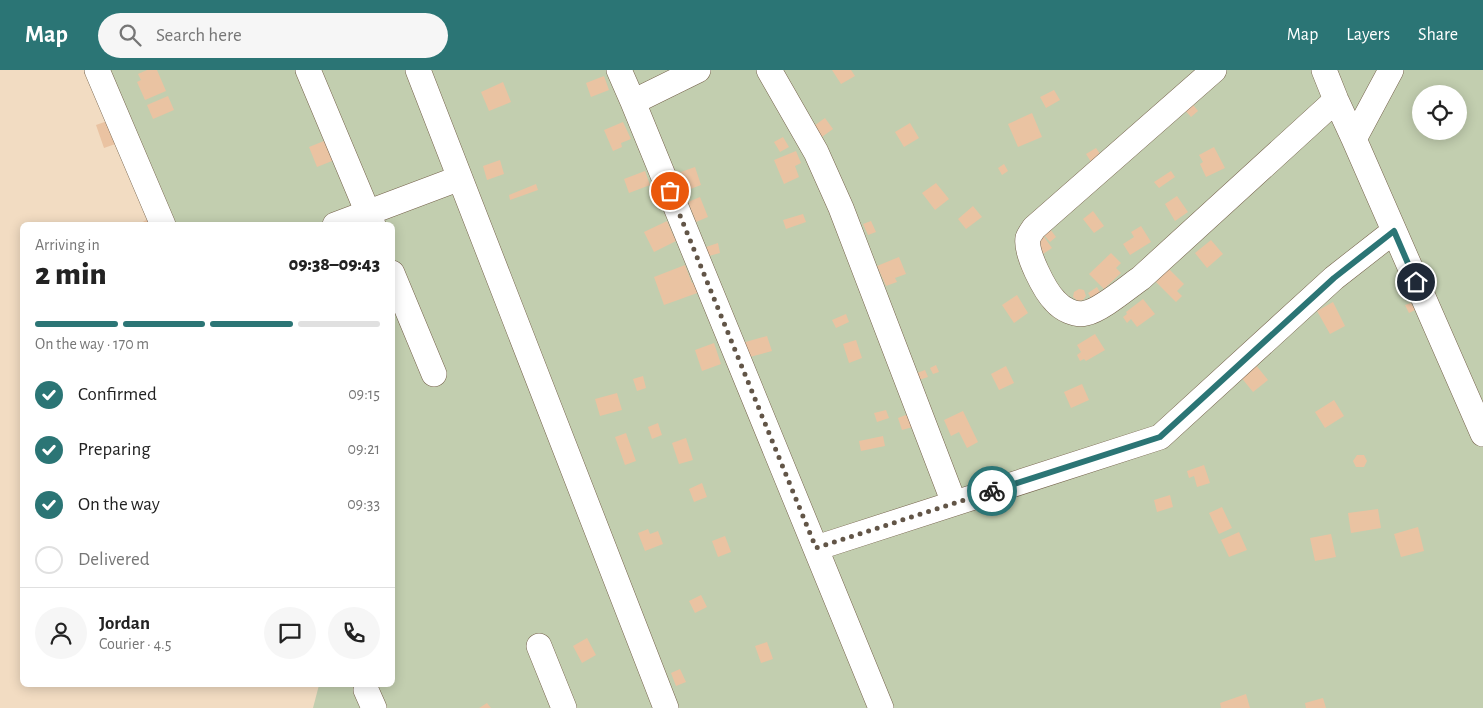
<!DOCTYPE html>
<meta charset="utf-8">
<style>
:root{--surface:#fff;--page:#f6f6f6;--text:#222;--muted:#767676;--line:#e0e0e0;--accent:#2b7575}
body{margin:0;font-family:"Alegreya Sans",sans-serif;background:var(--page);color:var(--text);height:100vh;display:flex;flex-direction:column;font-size:19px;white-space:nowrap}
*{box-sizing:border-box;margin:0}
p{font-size:16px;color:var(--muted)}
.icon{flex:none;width:28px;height:28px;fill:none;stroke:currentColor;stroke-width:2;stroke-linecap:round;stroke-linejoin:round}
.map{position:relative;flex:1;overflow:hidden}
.details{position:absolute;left:20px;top:152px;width:375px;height:465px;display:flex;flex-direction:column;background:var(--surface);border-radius:8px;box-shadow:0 2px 12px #0003}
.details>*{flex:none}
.fabs{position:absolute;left:1412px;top:15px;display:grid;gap:10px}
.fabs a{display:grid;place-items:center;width:55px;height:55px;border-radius:50%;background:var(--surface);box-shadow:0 2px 12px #0003;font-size:25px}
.pin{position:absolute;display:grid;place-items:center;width:42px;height:42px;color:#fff;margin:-21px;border:2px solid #fff;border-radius:50%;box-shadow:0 1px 5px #0007}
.courier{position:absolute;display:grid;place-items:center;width:50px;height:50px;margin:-25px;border:4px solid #2b7575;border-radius:50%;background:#fff;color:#222;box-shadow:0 1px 6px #0007}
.summary em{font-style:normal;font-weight:800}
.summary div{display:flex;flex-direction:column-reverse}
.summary{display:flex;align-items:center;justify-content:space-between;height:85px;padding:0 15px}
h1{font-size:32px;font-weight:800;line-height:38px}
.bar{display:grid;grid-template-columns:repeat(4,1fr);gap:8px 5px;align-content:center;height:60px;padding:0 15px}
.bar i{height:6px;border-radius:4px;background:var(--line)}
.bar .current{background:var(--accent)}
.bar p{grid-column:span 4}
.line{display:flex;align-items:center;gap:12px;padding:0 15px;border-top:1px solid var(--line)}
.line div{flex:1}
.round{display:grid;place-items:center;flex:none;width:52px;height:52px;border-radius:26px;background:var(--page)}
ol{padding:0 15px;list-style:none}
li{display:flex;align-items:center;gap:15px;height:55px}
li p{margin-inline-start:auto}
li .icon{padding:5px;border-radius:50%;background:var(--accent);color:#fff;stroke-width:4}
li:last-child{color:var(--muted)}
li i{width:28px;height:28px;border:2px solid var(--line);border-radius:50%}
header{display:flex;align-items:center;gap:30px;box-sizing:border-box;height:70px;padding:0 25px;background:var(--accent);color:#fff}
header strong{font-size:24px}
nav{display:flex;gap:28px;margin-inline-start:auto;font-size:18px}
.search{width:350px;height:45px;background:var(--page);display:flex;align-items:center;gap:12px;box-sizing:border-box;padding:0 18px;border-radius:28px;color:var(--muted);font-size:19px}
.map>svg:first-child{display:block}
.green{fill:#c2ceaf;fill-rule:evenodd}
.building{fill:#eac3a2}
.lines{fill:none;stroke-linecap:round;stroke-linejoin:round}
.minor-casing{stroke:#74614a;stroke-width:26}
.minor{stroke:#fff;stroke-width:25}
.done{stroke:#625547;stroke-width:5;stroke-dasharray:0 9}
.route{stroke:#2b7575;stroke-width:6}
</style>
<header>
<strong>Map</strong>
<div class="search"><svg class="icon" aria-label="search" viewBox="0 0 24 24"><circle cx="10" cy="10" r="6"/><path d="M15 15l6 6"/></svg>Search here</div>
<nav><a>Map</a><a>Layers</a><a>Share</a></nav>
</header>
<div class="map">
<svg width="1483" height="638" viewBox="0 0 1483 638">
<rect width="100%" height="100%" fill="#f2dcc2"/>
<path class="green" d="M96,0H1483V638H313L319,615H392V155H162ZM1421,24H1459V61H1421Z"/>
<path class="building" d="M147,0H157L166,21L145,30L137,12L141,10L138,4Z
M832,0H851L855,6L841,14Z
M604,6L609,20L591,27L586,13Z
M503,12L511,32L489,41L481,22Z
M1054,20L1060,30L1046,38L1040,27Z
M168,26L174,40L153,49L147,35Z
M1191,32L1198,41L1191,47L1183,38Z
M1032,43L1042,67L1018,77L1008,54Z
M825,48L833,59L819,69L811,58Z
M113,49L121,72L104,78L96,55Z
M623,52L631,69L621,73L622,77L613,81L604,60Z
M910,53L919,68L904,77L895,62Z
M783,67L789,77L780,82L774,72Z
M324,71L337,89L317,97L309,77Z
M1214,77L1225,98L1206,107L1200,94L1203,92L1199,85Z
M1096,78L1103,88L1093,95L1086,84Z
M796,81L801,93L795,96L799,107L784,114L774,90Z
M500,90L504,104L487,110L483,96Z
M1004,94L1008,101L1002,105L998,98Z
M695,97L701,115L685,121L678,103Z
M645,101L650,115L629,123L624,109Z
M1171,101L1175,107L1159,118L1154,112Z
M936,113L949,129L935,140L922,123Z
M536,114L538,120L510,130L509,125Z
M1177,126L1188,142L1175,151L1165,134Z
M700,127L708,147L696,152L688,132Z
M973,136L982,147L966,159L958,149Z
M1093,141L1104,156L1094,163L1083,149Z
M803,144L806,152L786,159L783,150Z
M156,145L161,155H137Z
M667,151L676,171L654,182L644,162Z
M871,151L876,162L868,165L863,154Z
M1141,156L1151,172L1130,185L1123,174L1134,167L1131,162Z
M1050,159L1056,167L1050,172L1043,164Z
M1042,164L1052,178L1040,186L1031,172Z
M1211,170L1223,184L1207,198L1195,183Z
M718,173L720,183L709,186L706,177Z
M1111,183L1121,193L1116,198L1121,203L1104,219L1089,204Z
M899,187L906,204L895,208L897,212L886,216L877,196Z
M685,195L692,213L696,212L700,222L664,235L654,207Z
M1169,199L1184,214L1177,221L1182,226L1176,232L1156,212Z
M1097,217L1103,228L1095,234L1088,223Z
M1079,219L1084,220L1086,226L1083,230L1078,231L1073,227L1074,222Z
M1017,225L1028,243L1014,253L1002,235Z
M1143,229L1155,244L1137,257L1131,249L1127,253L1123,247L1127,244L1126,242Z
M1333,232L1345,256L1330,264L1317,241Z
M1411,233L1415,240L1409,243L1405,235Z
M846,244L849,252L836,258L832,250Z
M1095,264L1105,280L1086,291L1084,289L1080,291L1077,285L1081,282L1077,275Z
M767,266L772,281L746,288L742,273Z
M856,270L862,288L849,293L843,274Z
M714,273L721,294L702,301L695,280Z
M1255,294L1268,310L1253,322L1240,306Z
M936,295L939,302L933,304L930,298Z
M1006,296L1014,313L999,320L991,304Z
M925,300L928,307L919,310L917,303Z
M643,306L646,318L637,321L633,309Z
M1082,314L1089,330L1071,338L1064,322Z
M617,323L622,340L600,346L595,329Z
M1334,330L1344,346L1325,358L1315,342Z
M886,340L889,348L877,352L874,343Z
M963,341L978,372L967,378L959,362L951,366L944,350Z
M911,343L916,356L902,360L898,348Z
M658,353L662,365L652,369L648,357Z
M626,363L636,391L625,395L615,367Z
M883,366L885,376L861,381L859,371Z
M686,368L693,390L679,394L672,373Z
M1357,385H1364L1367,391L1364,397H1356L1353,391Z
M1204,395L1210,413L1197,417L1194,406L1189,408L1187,401Z
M702,413L707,427L694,432L689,419Z
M1170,425L1173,437L1157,442L1154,430Z
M1222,437L1232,458L1219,464L1209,443Z
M1378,439L1381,458L1351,463L1348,443Z
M1418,457L1424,481L1401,487L1394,464Z
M648,459L650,464L658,461L663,474L645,481L638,463Z
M1239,462L1247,480L1229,487L1221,470Z
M1331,464L1336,487L1315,491L1310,468Z
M725,466L731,482L718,487L712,471Z
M701,525L707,537L695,543L689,531Z
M587,568L596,585L582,593L573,576Z
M767,572L773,589L761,593L755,576Z
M680,599L686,612L676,616L671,603Z
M1246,624L1250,638H1221L1220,633Z
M1323,628L1326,638H1306L1305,633Z
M487,633L491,638H479Z"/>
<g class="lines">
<defs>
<path id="minor" d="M97,0L163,155
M308,0L373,155
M418,0L666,638
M619,0L633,32L881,638
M769,0L816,82L841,138L954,433
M1214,0L1034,158C1032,161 1029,165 1028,168C1025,183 1045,221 1055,231C1062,239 1075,246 1086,243C1101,240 1128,217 1141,208L1336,30
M1324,0L1336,30L1354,69L1483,364
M633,32L698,0
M1354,69L1391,0
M335,155L460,108
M392,203L434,304
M816,478L1160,367L1334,208L1394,161
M539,576L564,638
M366,620L374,638"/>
</defs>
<use href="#minor" class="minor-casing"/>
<use href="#minor" class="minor"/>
</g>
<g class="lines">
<path class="done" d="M670,121L816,478L992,421"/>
<path class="route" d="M992,421L1160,367L1334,208L1394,161L1416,212"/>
</g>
</svg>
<div class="fabs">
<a><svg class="icon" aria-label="locate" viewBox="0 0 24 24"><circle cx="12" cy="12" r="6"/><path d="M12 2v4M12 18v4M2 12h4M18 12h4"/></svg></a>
</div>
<div class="pin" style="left:670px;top:121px;background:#ea580c"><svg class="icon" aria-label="bag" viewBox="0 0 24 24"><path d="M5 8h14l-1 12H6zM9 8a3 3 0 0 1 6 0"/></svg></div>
<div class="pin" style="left:1416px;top:212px;background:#1f2937"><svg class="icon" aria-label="home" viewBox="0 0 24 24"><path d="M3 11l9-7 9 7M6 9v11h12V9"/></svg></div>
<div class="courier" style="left:992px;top:421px"><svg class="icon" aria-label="bike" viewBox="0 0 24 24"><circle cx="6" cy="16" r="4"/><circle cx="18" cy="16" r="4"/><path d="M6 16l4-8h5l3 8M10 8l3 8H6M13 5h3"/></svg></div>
<section class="details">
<div class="summary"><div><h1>2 min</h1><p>Arriving in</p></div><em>09:38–09:43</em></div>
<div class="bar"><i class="current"></i><i class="current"></i><i class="current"></i><i></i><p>On the way · 170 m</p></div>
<ol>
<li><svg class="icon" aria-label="check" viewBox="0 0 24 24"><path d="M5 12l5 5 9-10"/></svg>Confirmed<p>09:15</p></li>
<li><svg class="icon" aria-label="check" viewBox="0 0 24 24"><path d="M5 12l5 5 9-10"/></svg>Preparing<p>09:21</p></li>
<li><svg class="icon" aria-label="check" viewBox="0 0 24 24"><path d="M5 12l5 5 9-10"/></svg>On the way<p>09:33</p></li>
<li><i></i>Delivered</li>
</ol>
<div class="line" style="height:90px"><a class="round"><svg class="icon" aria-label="person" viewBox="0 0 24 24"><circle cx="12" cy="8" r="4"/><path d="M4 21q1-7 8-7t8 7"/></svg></a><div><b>Jordan</b><p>Courier · 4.5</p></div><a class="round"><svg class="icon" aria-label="chat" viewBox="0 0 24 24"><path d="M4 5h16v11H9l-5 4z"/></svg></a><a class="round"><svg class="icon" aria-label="phone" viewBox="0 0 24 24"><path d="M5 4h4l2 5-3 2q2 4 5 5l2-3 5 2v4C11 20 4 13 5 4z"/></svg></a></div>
</section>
</div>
